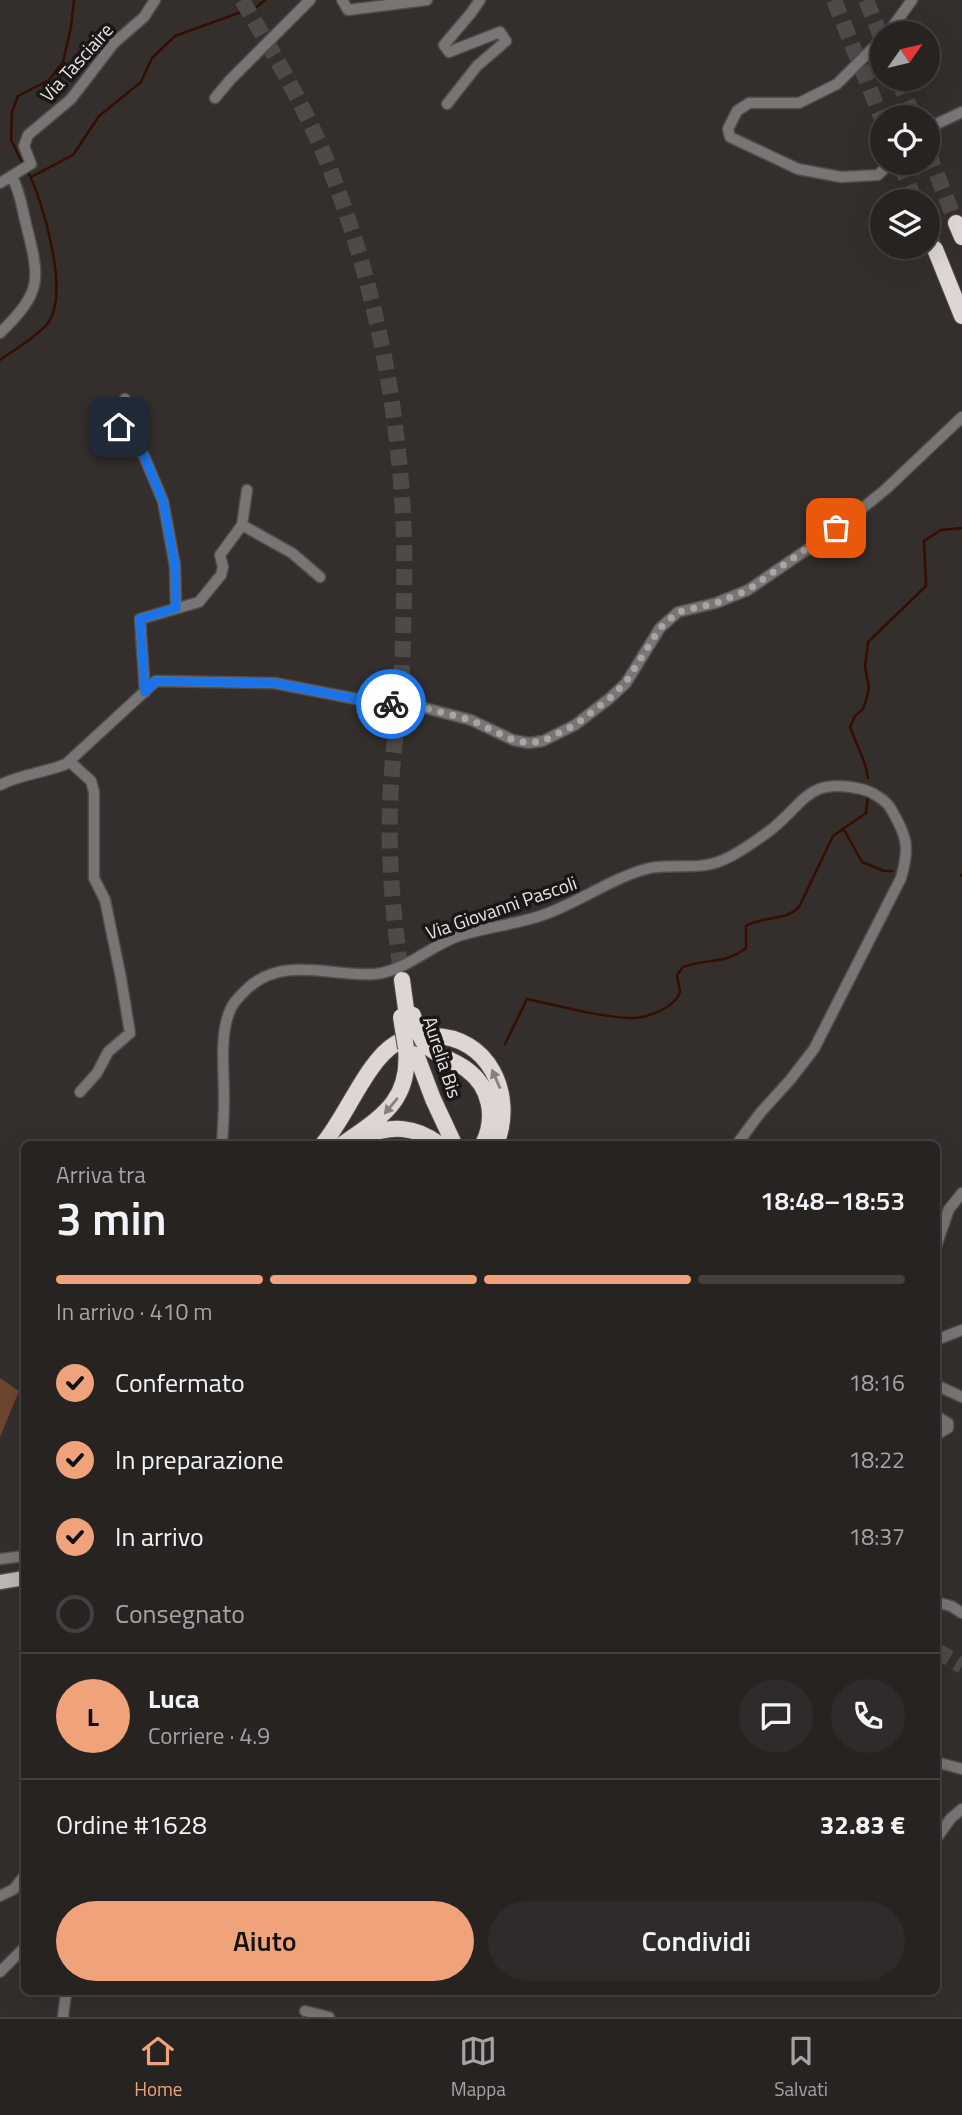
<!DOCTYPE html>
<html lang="it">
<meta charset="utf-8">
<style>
:root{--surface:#272321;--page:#2f2b2a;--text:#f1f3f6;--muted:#a4a4a5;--line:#43403f;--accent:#f0a27a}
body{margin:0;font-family:"Titillium Web",sans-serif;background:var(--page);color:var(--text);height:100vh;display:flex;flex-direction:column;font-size:26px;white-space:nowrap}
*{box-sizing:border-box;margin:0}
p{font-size:23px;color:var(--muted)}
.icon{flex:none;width:38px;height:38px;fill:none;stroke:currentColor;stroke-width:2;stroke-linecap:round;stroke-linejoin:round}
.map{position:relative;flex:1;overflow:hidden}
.drawer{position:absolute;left:21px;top:1141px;width:919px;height:854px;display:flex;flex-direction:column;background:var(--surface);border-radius:10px;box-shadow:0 7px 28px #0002,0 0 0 2px var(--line)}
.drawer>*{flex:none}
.needle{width:46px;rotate:56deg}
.tools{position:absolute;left:870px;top:21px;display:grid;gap:14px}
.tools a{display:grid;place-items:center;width:70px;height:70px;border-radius:50%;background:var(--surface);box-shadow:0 7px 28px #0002,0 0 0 2px var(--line);font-size:35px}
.pin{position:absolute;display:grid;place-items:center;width:60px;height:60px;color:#fff;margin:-30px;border-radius:14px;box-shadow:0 4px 10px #0006}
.courier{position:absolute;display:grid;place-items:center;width:70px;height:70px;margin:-35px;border:5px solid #1a73e8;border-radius:50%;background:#fff;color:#222;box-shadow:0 2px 9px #0007}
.summary em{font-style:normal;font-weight:600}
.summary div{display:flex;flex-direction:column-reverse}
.summary{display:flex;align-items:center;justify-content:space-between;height:119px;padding:0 35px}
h1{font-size:46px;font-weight:600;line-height:52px}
.bar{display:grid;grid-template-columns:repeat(4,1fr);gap:10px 7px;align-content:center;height:84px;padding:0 35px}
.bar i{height:9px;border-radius:5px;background:var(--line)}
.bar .on{background:var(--accent)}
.bar p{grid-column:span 4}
.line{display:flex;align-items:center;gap:18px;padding:0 35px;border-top:2px solid var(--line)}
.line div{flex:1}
.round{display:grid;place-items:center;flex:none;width:74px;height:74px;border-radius:37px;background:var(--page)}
ol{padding:0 35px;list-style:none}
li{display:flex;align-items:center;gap:21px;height:77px}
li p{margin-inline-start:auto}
li .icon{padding:7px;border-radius:50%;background:var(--accent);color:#111;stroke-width:4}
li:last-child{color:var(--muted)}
li i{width:38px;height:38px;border:4px solid var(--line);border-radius:50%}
.action{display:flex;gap:14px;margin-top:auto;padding:14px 35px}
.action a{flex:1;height:80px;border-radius:42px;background:var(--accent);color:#111;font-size:28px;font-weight:600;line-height:80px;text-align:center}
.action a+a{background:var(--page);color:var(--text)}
.tab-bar{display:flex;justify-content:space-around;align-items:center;height:98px;border-top:2px solid var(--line);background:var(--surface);font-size:19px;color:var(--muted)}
.tab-bar a{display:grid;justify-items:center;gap:4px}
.tab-bar .on{color:var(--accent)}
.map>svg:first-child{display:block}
.green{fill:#6e4530}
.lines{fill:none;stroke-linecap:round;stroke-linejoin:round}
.stream{stroke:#340e00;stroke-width:2.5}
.highway-tunnel{stroke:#4f4a47;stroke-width:16;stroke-dasharray:16 8;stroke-linecap:butt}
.minor-casing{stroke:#514c49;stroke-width:13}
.major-casing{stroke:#514c49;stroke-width:17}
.highway-casing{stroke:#514c49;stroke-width:18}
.minor{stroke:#787574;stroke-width:10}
.major{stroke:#c0bab7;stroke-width:14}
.highway{stroke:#ddd6d2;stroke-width:16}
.highway-bridge-casing{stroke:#514c49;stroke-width:18;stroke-linecap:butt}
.highway-bridge{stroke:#ddd6d2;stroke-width:16}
.oneway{fill:#85807d}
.done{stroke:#a9a5a3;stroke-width:7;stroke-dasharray:0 12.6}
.route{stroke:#1a73e8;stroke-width:9}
.labels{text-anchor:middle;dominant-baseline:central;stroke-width:7;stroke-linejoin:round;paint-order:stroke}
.street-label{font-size:19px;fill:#e8e4e3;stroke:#1a1716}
</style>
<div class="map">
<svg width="962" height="2017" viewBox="0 0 962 2017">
<rect width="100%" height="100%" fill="#342f2c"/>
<path class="green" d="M0,1378L19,1391L0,1437Z"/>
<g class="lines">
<path class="stream" d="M23,164L11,140L12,112L18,96L49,80L63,62L71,27L74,0
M31,177L73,155L99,116L141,82L152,58L175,36L258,6L265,0
M0,360C14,350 38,336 48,323C70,293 43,200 27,170
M868,778L865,764L850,727L855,716L863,709L867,697L869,688L865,667L868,642L926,586L924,541L941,530L962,528
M843,828L862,862L884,871H892
M961,875L962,876
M505,1044L527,999C559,1006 595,1016 629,1018C645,1019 675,1008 680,992L677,975L683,967C707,958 724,965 746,948V926C764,915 784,922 799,907L833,836L866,813L868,795"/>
<path class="highway-tunnel" d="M242,0C274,54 307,110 330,169C383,304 408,455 404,600C403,632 403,664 400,695C396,732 391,769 390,806C388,864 394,923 402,980
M834,0L882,119
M866,0L882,39
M898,79L914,117
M928,152L956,223
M900,163L915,201
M928,231L935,249
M936,1650L962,1666"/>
<defs>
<path id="minor" d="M342,0L348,10L427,0
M888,33L912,0
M882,39L837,84L799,103H749L737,111L728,129L730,137L798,169L841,177L878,175L890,163
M215,98L230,80L310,0
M447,104L477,66L506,41L500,32L449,52L444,45L471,13L480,0
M928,128L962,112
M0,183L31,164L24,146L28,135L71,99L114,43L144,17L155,0
M0,333C43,291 40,280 26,224C22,208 20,191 12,177
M125,399L119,427L144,456L163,501L175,566L176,608
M242,525L292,553L320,577
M145,692L140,619L199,602L221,575L223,567L220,555L242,525L247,490
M69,761L91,781L94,792V878L105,900L121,978L130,1033L108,1052L97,1073L80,1092
M0,785C21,774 44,773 66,764L156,681L274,683L362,700L421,707L471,720L513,740L529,743L543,741L575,725L610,698L626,683L660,628L678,612L716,603L748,590L837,529L886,489L962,417
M222,1144C223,1129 224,1113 224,1097C224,1069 219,1034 231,1008C234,1001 242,994 248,988C284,955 332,977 375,974C405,971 429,947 456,937C484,927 515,925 543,915C578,903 615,876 650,868C673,863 699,871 723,860C740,853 757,840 772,829C806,801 809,777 861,789C871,791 886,800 891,809C907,836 910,847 901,878L814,1049L790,1080L761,1112L737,1144
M936,1246L949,1209L962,1193
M936,1340L962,1330
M936,1385L962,1397
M936,1416L948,1423V1428L936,1435
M0,1559L24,1556
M936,1602L951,1606L962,1613
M936,1762L962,1769
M936,1839L951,1818L962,1809
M0,1896L14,1889L24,1876
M0,1972L24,1948
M305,2011L329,2017
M63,2017L66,1992"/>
<path id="major" d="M0,1582L24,1578"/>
<path id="highway" d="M956,223L962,237
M935,249L962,316
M402,980L407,1016
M424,1043C436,1056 452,1059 466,1069C491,1087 496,1118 483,1144
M413,1046L433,1099L454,1144
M364,1136C392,1125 415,1126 439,1144
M323,1144C346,1117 367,1061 395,1044C406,1037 419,1036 431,1036C489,1035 516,1095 496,1144
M343,1144C381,1117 411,1101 406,1048"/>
</defs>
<use href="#minor" class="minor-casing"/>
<use href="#major" class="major-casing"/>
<use href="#highway" class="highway-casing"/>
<use href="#minor" class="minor"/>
<use href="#major" class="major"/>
<use href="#highway" class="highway"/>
<defs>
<path id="highway-bridge" d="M413,1015L417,1030L424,1043
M401,1017L406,1048"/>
</defs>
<use href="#highway-bridge" class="highway-bridge-casing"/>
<use href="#highway-bridge" class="highway-bridge"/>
</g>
<defs><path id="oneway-solid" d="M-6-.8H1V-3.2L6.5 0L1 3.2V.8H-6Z" transform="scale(1.75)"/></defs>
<g class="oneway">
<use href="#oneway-solid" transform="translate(496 1079) rotate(-114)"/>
<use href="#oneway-solid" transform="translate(391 1106) rotate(130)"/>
</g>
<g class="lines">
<path class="done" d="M391,704L421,707L471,720L513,740L529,743L543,741L575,725L610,698L626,682L660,628L678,612L716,603L748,590L836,528"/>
<path class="route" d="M119,427L144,456L163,501L175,566L176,608L140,619L145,692L156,681L274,683L362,700L391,704"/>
</g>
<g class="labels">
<g class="street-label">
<text transform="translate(76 62) rotate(-48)">Via Tasciaire</text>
<text transform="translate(501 907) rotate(-19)">Via Giovanni Pascoli</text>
<text transform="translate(443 1057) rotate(72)">Aurelia Bis</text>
</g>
</g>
</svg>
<div class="tools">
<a><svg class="needle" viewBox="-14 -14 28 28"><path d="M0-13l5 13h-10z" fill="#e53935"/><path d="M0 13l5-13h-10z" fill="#a4a4a5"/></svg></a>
<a><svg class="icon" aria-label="locate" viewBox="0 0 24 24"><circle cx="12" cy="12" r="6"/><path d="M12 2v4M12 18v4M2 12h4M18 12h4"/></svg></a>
<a><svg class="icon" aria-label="layers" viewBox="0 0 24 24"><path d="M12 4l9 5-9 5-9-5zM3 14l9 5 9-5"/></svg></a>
</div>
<div class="pin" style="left:836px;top:528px;background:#ea580c"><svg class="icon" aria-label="bag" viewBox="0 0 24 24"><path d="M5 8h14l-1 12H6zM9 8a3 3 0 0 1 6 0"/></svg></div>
<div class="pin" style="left:119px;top:427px;background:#1f2937"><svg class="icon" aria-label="home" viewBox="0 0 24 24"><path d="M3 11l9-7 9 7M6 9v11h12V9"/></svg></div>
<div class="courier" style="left:391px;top:704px"><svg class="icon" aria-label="bike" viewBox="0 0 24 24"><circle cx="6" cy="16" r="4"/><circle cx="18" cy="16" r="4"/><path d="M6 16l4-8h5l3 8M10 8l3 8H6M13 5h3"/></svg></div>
<section class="drawer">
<div class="summary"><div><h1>3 min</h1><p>Arriva tra</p></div><em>18:48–18:53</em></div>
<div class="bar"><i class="on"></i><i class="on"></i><i class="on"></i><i></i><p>In arrivo · 410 m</p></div>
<ol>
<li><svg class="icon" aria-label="check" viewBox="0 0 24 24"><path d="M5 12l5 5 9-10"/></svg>Confermato<p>18:16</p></li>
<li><svg class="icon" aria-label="check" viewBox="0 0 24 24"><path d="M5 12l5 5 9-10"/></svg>In preparazione<p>18:22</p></li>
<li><svg class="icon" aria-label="check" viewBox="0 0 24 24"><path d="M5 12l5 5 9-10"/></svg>In arrivo<p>18:37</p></li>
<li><i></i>Consegnato</li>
</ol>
<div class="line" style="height:126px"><b class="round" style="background:var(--accent);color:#111">L</b><div><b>Luca</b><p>Corriere · 4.9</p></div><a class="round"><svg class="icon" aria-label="chat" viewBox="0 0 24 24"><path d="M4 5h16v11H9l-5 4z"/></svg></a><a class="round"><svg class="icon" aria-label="phone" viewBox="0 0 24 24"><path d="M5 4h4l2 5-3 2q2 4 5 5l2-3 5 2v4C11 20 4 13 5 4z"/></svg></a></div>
<div class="line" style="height:91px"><div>Ordine #1628</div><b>32.83 €</b></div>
<div class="action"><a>Aiuto</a><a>Condividi</a></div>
</section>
</div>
<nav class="tab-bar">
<a class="on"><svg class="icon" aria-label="home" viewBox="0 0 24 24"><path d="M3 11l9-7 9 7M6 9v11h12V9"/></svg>Home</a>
<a><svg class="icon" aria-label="map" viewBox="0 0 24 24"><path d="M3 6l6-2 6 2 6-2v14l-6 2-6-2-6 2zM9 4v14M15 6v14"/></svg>Mappa</a>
<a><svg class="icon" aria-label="saved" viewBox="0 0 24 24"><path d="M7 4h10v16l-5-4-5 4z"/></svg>Salvati</a>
</nav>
